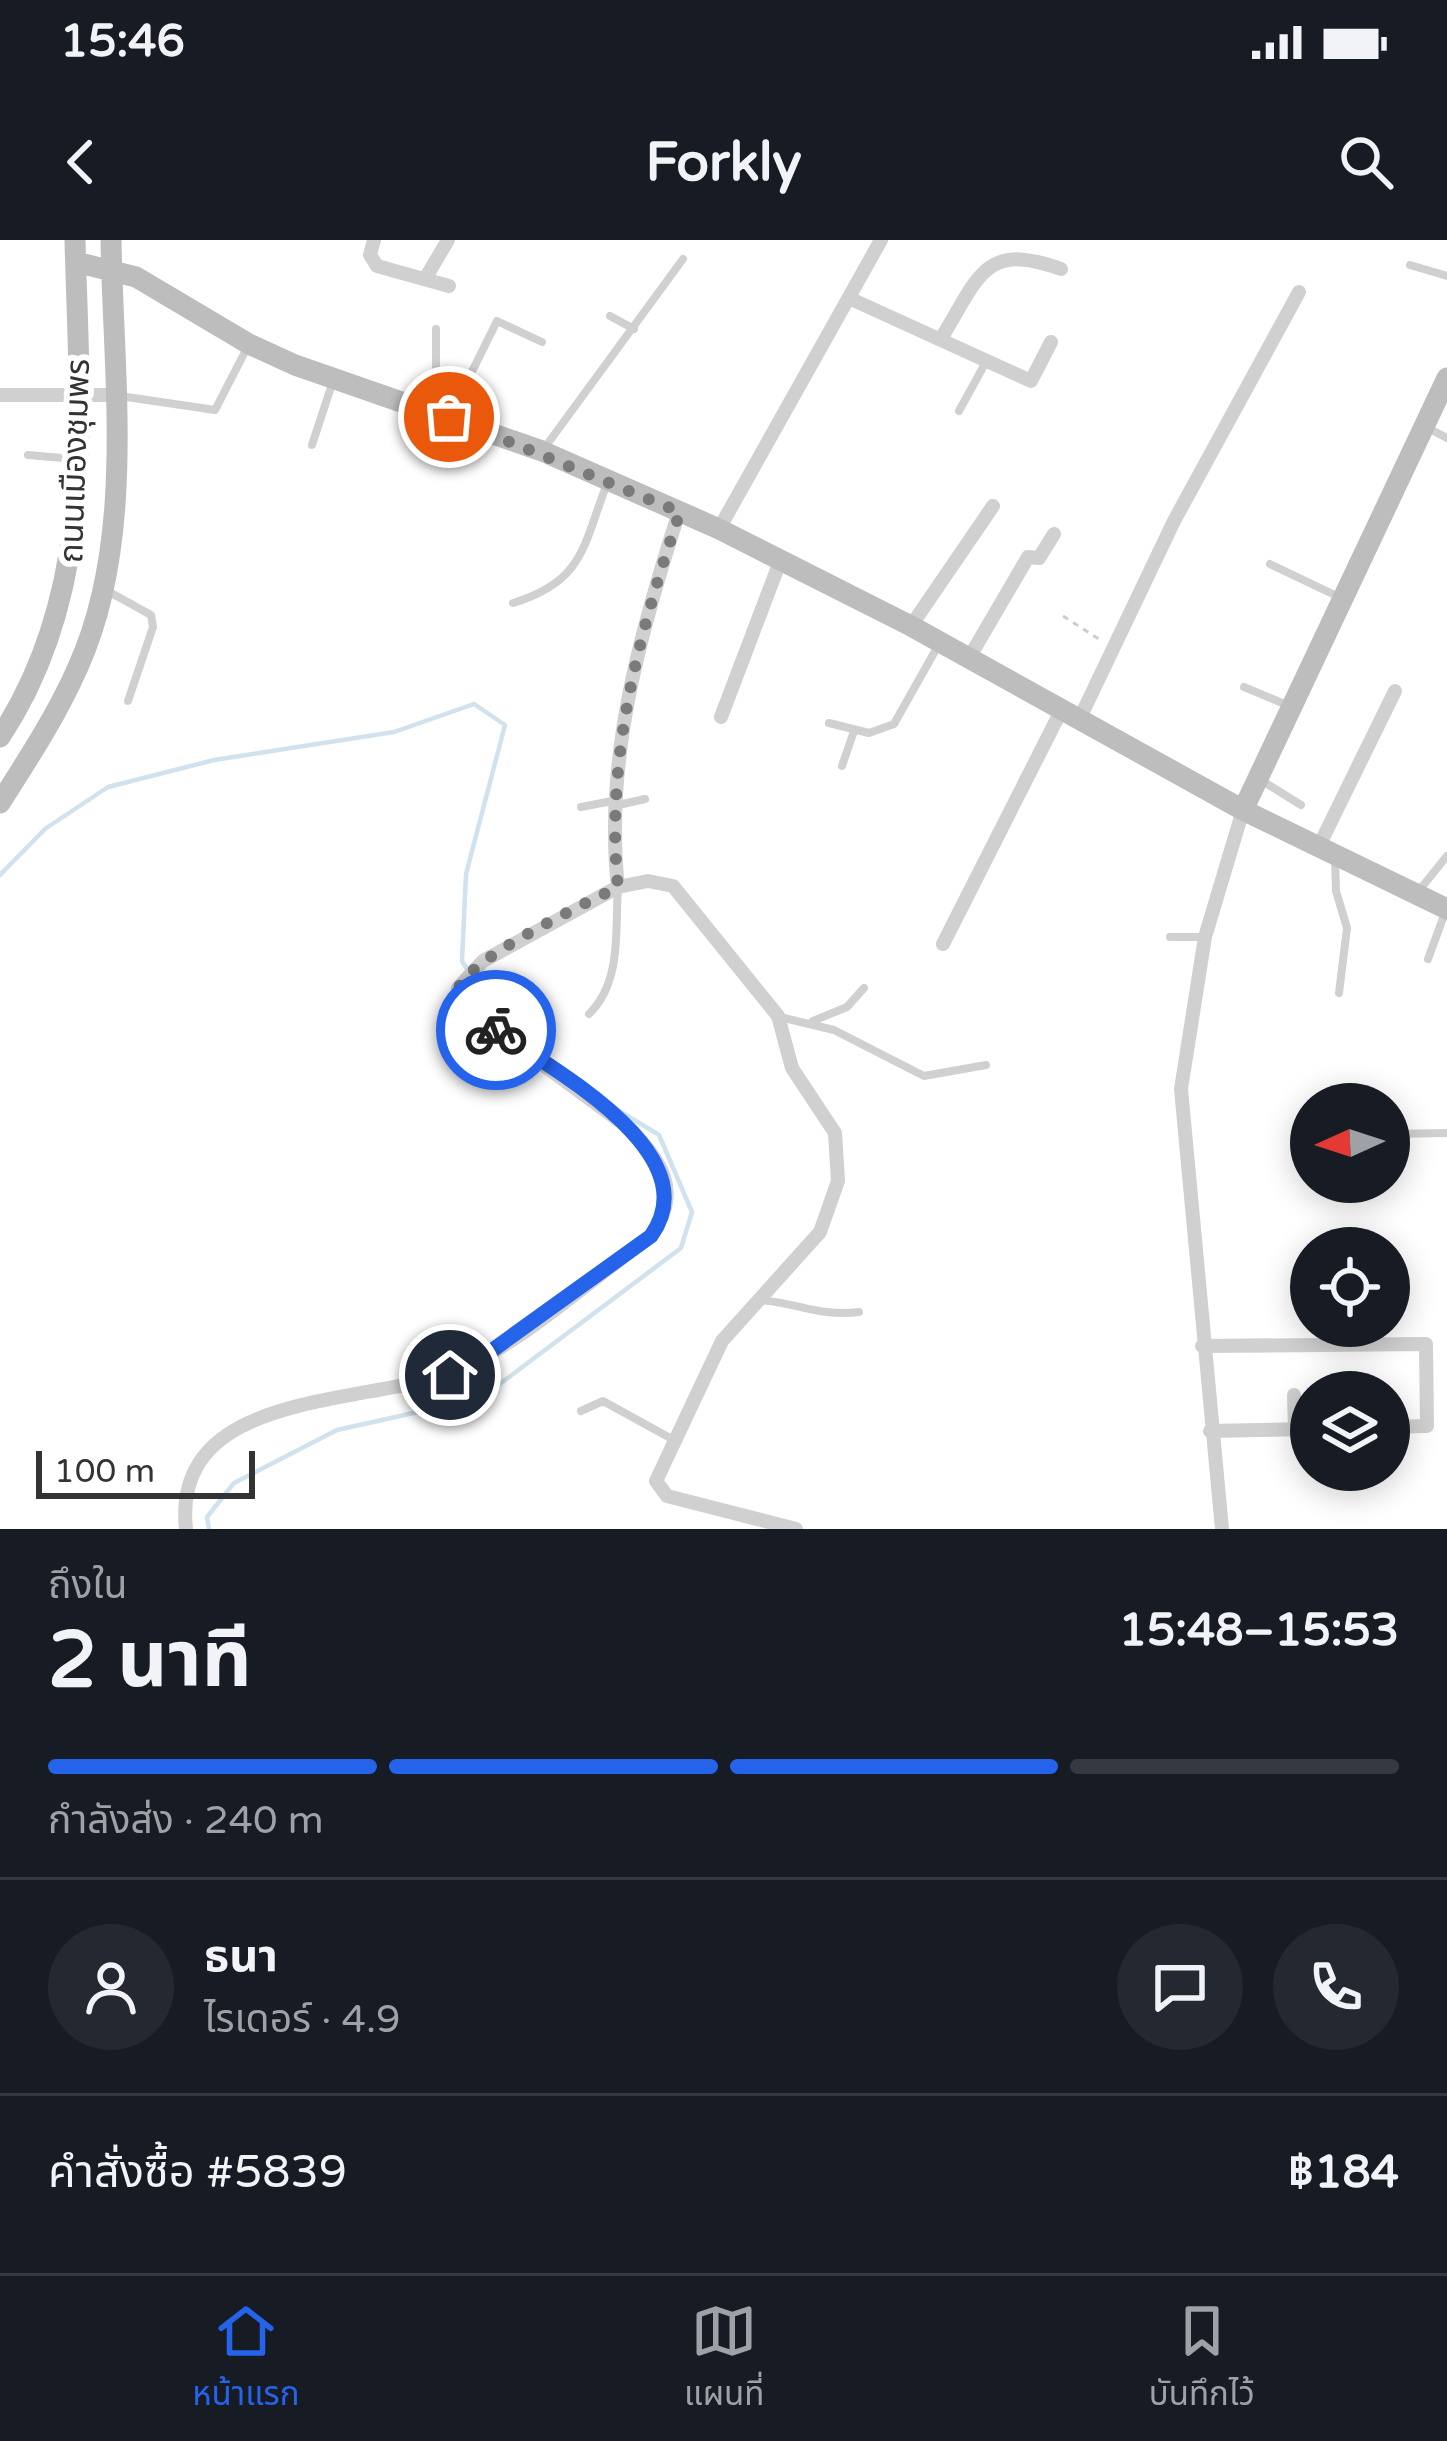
<!DOCTYPE html>
<html lang="th">
<meta charset="utf-8">
<style>
:root{--surface:#171b24;--page:#242831;--text:#f1f3f6;--muted:#9ea1a6;--line:#363941;--accent:#2563eb}
body{margin:0;font-family:"Varela Round","Noto Sans Thai",sans-serif;background:var(--page);color:var(--text);height:100vh;display:flex;flex-direction:column;font-size:45px;white-space:nowrap}
*{box-sizing:border-box;margin:0}
p{font-size:39px;color:var(--muted)}
.icon{flex:none;width:66px;height:66px;fill:none;stroke:currentColor;stroke-width:2;stroke-linecap:round;stroke-linejoin:round}
.map{position:relative;height:1289px;overflow:hidden}
.details{display:flex;flex-direction:column;background:var(--surface);flex:1}
.details>*{flex:none}
.needle{width:78px;rotate:267deg}
.controls{position:absolute;left:1290px;top:843px;display:grid;gap:24px}
.controls a{display:grid;place-items:center;width:120px;height:120px;border-radius:50%;background:var(--surface);box-shadow:0 6px 30px #0003;font-size:60px}
.scale{position:absolute;left:36px;bottom:30px;width:219px;box-sizing:border-box;padding-left:12px;border:6px solid #333;border-top:0;font-size:33px;line-height:42px;white-space:nowrap;color:#333;-webkit-text-stroke:9px #fff;paint-order:stroke}
.pin{position:absolute;display:grid;place-items:center;width:102px;height:102px;color:#fff;margin:-51px;border:6px solid #fff;border-radius:50%;box-shadow:0 3px 12px #0007}
.courier{position:absolute;display:grid;place-items:center;width:120px;height:120px;margin:-60px;border:9px solid #2563eb;border-radius:50%;background:#fff;color:#222;box-shadow:0 3px 15px #0007}
.headline em{font-style:normal;font-weight:700}
.headline div{display:flex;flex-direction:column-reverse}
.headline{display:flex;align-items:center;justify-content:space-between;height:204px;padding:0 48px}
h1{font-size:78px;font-weight:700;line-height:90px}
.bar{display:grid;grid-template-columns:repeat(4,1fr);gap:18px 12px;align-content:center;height:144px;padding:0 48px}
.bar i{height:15px;border-radius:9px;background:var(--line)}
.bar .current{background:var(--accent)}
.bar p{grid-column:span 4}
.line{display:flex;align-items:center;gap:30px;padding:0 48px;border-top:3px solid var(--line)}
.line div{flex:1}
.round{display:grid;place-items:center;flex:none;width:126px;height:126px;border-radius:63px;background:var(--page)}
.status{display:flex;justify-content:space-between;align-items:center;height:84px;padding:0 60px;background:var(--surface);direction:ltr}
.status svg{height:33px;fill:currentColor}
header{display:flex;justify-content:space-between;align-items:center;height:156px;padding:0 48px;background:var(--surface);font-size:54px;font-weight:700}
.tabs{display:flex;justify-content:space-around;align-items:center;height:168px;border-top:3px solid var(--line);background:var(--surface);font-size:33px;color:var(--muted)}
.tabs a{display:grid;justify-items:center;gap:6px}
.tabs .current{color:var(--accent)}
.map>svg:first-child{display:block}
.lines{fill:none;stroke-linecap:round;stroke-linejoin:round}
.stream{stroke:#cfe2ee;stroke-width:4.5}
.path{stroke:#cdcdcd;stroke-width:3;stroke-dasharray:6 6;stroke-linecap:butt}
.lane{stroke:#d0d0d0;stroke-width:8}
.street{stroke:#d0d0d0;stroke-width:14}
.secondary{stroke:#bdbdbd;stroke-width:21}
.done{stroke:#7a7a7a;stroke-width:12;stroke-dasharray:0 21.6}
.route{stroke:#2563eb;stroke-width:15}
.labels{text-anchor:middle;dominant-baseline:central;stroke-width:12;stroke-linejoin:round;paint-order:stroke}
.street-label{font-size:33px;fill:#333;stroke:#fff}
</style>
<div class="status"><b>15:46</b><svg viewBox="0 0 49 12"><path d="M0 12V9h3v3zM5 12V6h3v6zM10 12V3h3v9zM15 12V0h3v12zM26 1h20v11H26zM47 4h2v5h-2z"/></svg></div>
<header><svg class="icon" aria-label="back" viewBox="0 0 24 24"><path d="M15 5l-7 7 7 7"/></svg>Forkly<svg class="icon" aria-label="search" viewBox="0 0 24 24"><circle cx="10" cy="10" r="6"/><path d="M15 15l6 6"/></svg></header>
<div class="map">
<svg width="1447" height="1289" viewBox="0 0 1447 1289">
<rect width="100%" height="100%" fill="#fff"/>
<g class="lines">
<path class="stream" d="M0,635L45,589L108,547L214,520L394,492L474,464L505,485L466,634L462,721L467,729
M473,739L496,773L531,808
M209,1289L207,1277L234,1243L337,1190L481,1158L681,1008L692,972L659,895L603,861"/>
<path class="path" d="M1063,376L1102,401"/>
<path class="lane" d="M1410,25L1447,36
M610,76L634,89
M120,156L215,170L249,104
M424,165L436,133V89
M959,171L987,120
M450,176L497,81L542,102
M1426,187L1447,198
M312,205L333,141
M543,210L683,19
M28,215L74,219
M1270,324L1339,357
M104,349L151,375L153,387L128,461
M513,363C585,341 583,305 608,241
M1244,447L1287,465
M829,483L869,493L894,484L939,404
M842,526L854,491
M1259,539L1301,565
M614,566L645,559
M581,567L612,561
M1335,619L1336,651L1347,688L1339,753
M1417,653L1447,616
M1170,697H1203
M1428,719L1446,670
M589,774C622,742 615,691 618,647
M780,777L834,790L924,836L986,825
M813,781L847,767L864,748
M1389,894L1447,893
M758,1060C796,1062 818,1077 859,1072
M581,1171L603,1161L672,1199"/>
<path class="street" d="M374,0L370,15L377,26L449,46
M425,39L448,0
M851,59L1031,141L1051,102
M942,97C979,37 984,1 1061,29
M0,155H113
M719,289L881,0
M911,386L993,266
M969,418L1028,317L1039,318L1054,294
M721,477L781,319
M1080,478L1174,281L1299,52
M1319,606L1395,451
M618,647L648,641L673,646L778,776L792,828L835,893L838,941L820,992L722,1101L656,1241L667,1256L796,1289
M943,704L1062,469
M1202,1106L1426,1104L1427,1186L1389,1187
M1294,1155L1295,1189
M1210,1191L1311,1189
M186,1289C170,1141 389,1168 470,1125C534,1092 593,1038 651,996C683,951 662,922 628,887L464,767L458,748L483,721L618,647C604,520 640,393 679,272
M1222,1289L1181,849L1205,697L1243,570"/>
<path class="secondary" d="M76,22L136,37L249,104L295,125L542,211L719,289L911,386L1243,570L1447,669
M0,497C99,348 79,170 75,0
M0,563C28,519 57,475 78,427C136,299 113,137 111,0
M1243,570L1447,138"/>
</g>
<g class="lines">
<path class="done" d="M449,177L680,272C639,392 605,520 618,647C590,661 457,724 458,752C459,770 483,780 496,790"/>
<path class="route" d="M450,1135L473,1124L651,996C710,913 554,831 496,790"/>
</g>
<g class="labels">
<g class="street-label">
<text transform="translate(75 221) rotate(-88)">ถนนเมืองชุมพร</text>
</g>
</g>
</svg>
<div class="controls">
<a><svg class="needle" viewBox="-14 -14 28 28"><path d="M0-13l5 13h-10z" fill="#e53935"/><path d="M0 13l5-13h-10z" fill="#9ea1a6"/></svg></a>
<a><svg class="icon" aria-label="locate" viewBox="0 0 24 24"><circle cx="12" cy="12" r="6"/><path d="M12 2v4M12 18v4M2 12h4M18 12h4"/></svg></a>
<a><svg class="icon" aria-label="layers" viewBox="0 0 24 24"><path d="M12 4l9 5-9 5-9-5zM3 14l9 5 9-5"/></svg></a>
</div>
<div class="scale">100 m</div>
<div class="pin" style="left:449px;top:177px;background:#ea580c"><svg class="icon" aria-label="bag" viewBox="0 0 24 24"><path d="M5 8h14l-1 12H6zM9 8a3 3 0 0 1 6 0"/></svg></div>
<div class="pin" style="left:450px;top:1135px;background:#1f2937"><svg class="icon" aria-label="home" viewBox="0 0 24 24"><path d="M3 11l9-7 9 7M6 9v11h12V9"/></svg></div>
<div class="courier" style="left:496px;top:790px"><svg class="icon" aria-label="bike" viewBox="0 0 24 24"><circle cx="6" cy="16" r="4"/><circle cx="18" cy="16" r="4"/><path d="M6 16l4-8h5l3 8M10 8l3 8H6M13 5h3"/></svg></div>
</div>
<section class="details">
<div class="headline"><div><h1>2 นาที</h1><p>ถึงใน</p></div><em>15:48–15:53</em></div>
<div class="bar"><i class="current"></i><i class="current"></i><i class="current"></i><i></i><p>กำลังส่ง · 240 m</p></div>
<div class="line" style="height:216px"><a class="round"><svg class="icon" aria-label="person" viewBox="0 0 24 24"><circle cx="12" cy="8" r="4"/><path d="M4 21q1-7 8-7t8 7"/></svg></a><div><b>ธนา</b><p>ไรเดอร์ · 4.9</p></div><a class="round"><svg class="icon" aria-label="chat" viewBox="0 0 24 24"><path d="M4 5h16v11H9l-5 4z"/></svg></a><a class="round"><svg class="icon" aria-label="phone" viewBox="0 0 24 24"><path d="M5 4h4l2 5-3 2q2 4 5 5l2-3 5 2v4C11 20 4 13 5 4z"/></svg></a></div>
<div class="line" style="height:156px"><div>คำสั่งซื้อ #5839</div><b>฿184</b></div>
</section>
<nav class="tabs">
<a class="current"><svg class="icon" aria-label="home" viewBox="0 0 24 24"><path d="M3 11l9-7 9 7M6 9v11h12V9"/></svg>หน้าแรก</a>
<a><svg class="icon" aria-label="map" viewBox="0 0 24 24"><path d="M3 6l6-2 6 2 6-2v14l-6 2-6-2-6 2zM9 4v14M15 6v14"/></svg>แผนที่</a>
<a><svg class="icon" aria-label="saved" viewBox="0 0 24 24"><path d="M7 4h10v16l-5-4-5 4z"/></svg>บันทึกไว้</a>
</nav>
